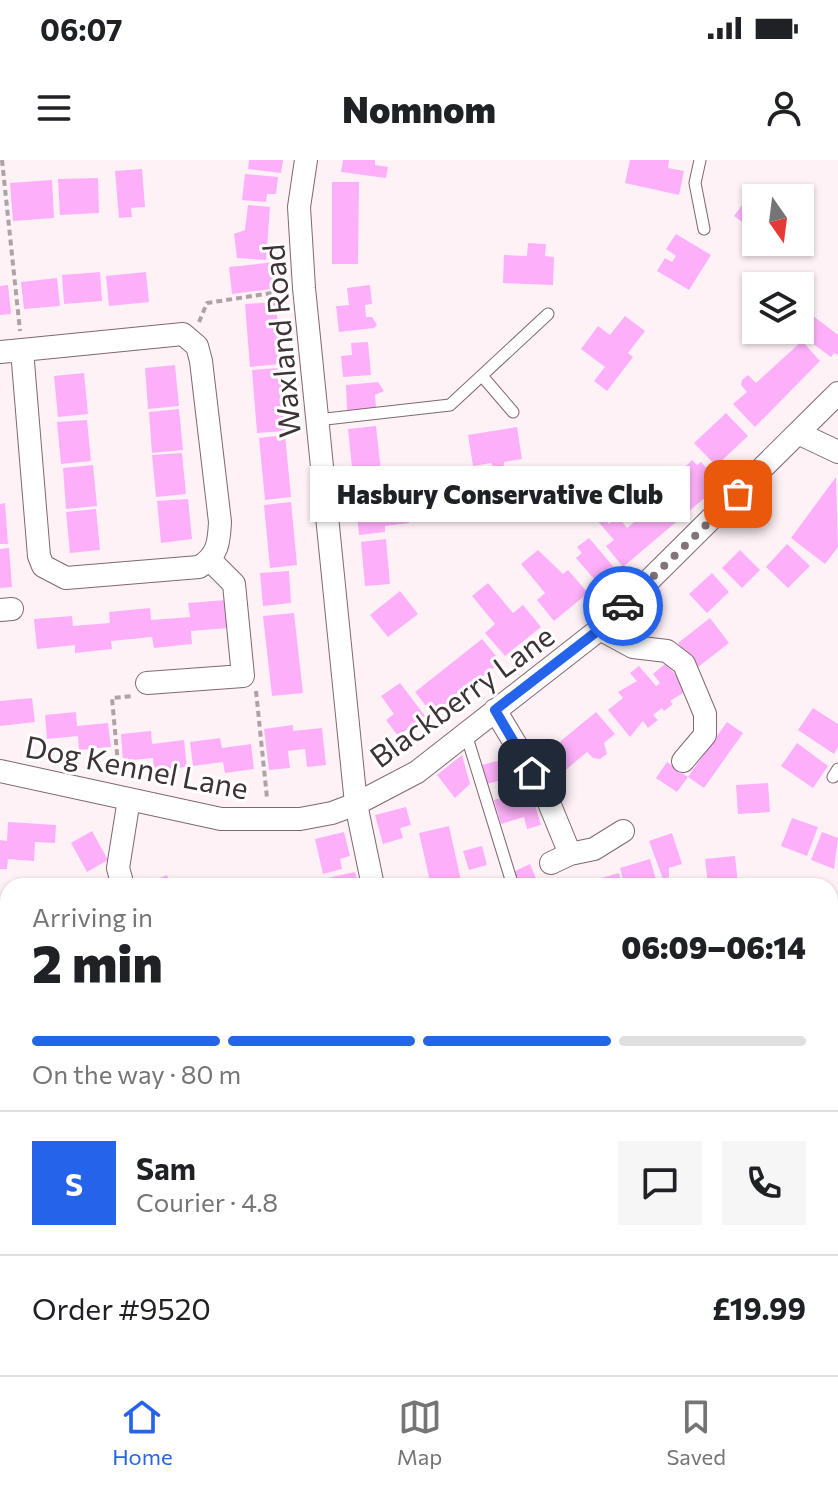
<!DOCTYPE html>
<meta charset="utf-8">
<style>
:root{--surface:#fff;--page:#f6f6f6;--text:#202124;--muted:#757577;--line:#e0e0e0;--accent:#2563eb}
body{margin:0;font-family:Commissioner,sans-serif;background:var(--page);color:var(--text);height:100vh;display:flex;flex-direction:column;font-size:30px;white-space:nowrap}
*{box-sizing:border-box;margin:0}
p{font-size:26px;color:var(--muted)}
.icon{flex:none;width:44px;height:44px;fill:none;stroke:currentColor;stroke-width:2;stroke-linecap:round;stroke-linejoin:round}
.map{position:relative;flex:1;overflow:hidden}
.sheet{position:absolute;left:0px;top:718px;width:838px;height:498px;display:flex;flex-direction:column;background:var(--surface);border-radius:24px 24px 0 0;box-shadow:0 2px 6px #0004}
.sheet>*{flex:none}
.needle{width:52px;rotate:166deg}
.tools{position:absolute;left:742px;top:24px;display:grid;gap:16px}
.tools a{display:grid;place-items:center;width:72px;height:72px;border-radius:0px;background:var(--surface);box-shadow:0 2px 6px #0004;font-size:40px}
.pin{position:absolute;display:grid;place-items:center;width:68px;height:68px;color:#fff;margin:-34px;border-radius:16px;box-shadow:0 4px 12px #0006}
.courier{position:absolute;display:grid;place-items:center;width:80px;height:80px;margin:-40px;border:6px solid #2563eb;border-radius:50%;background:#fff;color:#222;box-shadow:0 2px 10px #0007}
.bubble{position:absolute;height:56px;border-radius:0px;background:var(--surface);box-shadow:0 2px 6px #0004;font-size:26px;font-weight:800;line-height:56px;text-align:center}
.head em{font-style:normal;font-weight:800}
.head div{display:flex;flex-direction:column-reverse}
.head{display:flex;align-items:center;justify-content:space-between;height:136px;padding:0 32px}
h1{font-size:52px;font-weight:800;line-height:60px}
.bar{display:grid;grid-template-columns:repeat(4,1fr);gap:12px 8px;align-content:center;height:96px;padding:0 32px}
.bar i{height:10px;border-radius:6px;background:var(--line)}
.bar .active{background:var(--accent)}
.bar p{grid-column:span 4}
.line{display:flex;align-items:center;gap:20px;padding:0 32px;border-top:2px solid var(--line)}
.line div{flex:1}
.round{display:grid;place-items:center;flex:none;width:84px;height:84px;border-radius:0px;background:var(--page)}
.status{display:flex;justify-content:space-between;align-items:center;height:56px;padding:0 40px;background:var(--surface);direction:ltr}
.status svg{height:22px;fill:currentColor}
header{display:flex;justify-content:space-between;align-items:center;height:104px;padding:0 32px;background:var(--surface);font-size:36px;font-weight:800}
.tab-bar{display:flex;justify-content:space-around;align-items:center;height:112px;border-top:2px solid var(--line);background:var(--surface);font-size:22px;color:var(--muted)}
.tab-bar a{display:grid;justify-items:center;gap:4px}
.tab-bar .active{color:var(--accent)}
.map>svg:first-child{display:block}
.building{fill:#fdb0f9}
.lines{fill:none;stroke-linecap:round;stroke-linejoin:round}
.service-casing{stroke:#806771;stroke-width:13}
.minor-casing{stroke:#806771;stroke-width:24}
.tertiary-casing{stroke:#806771;stroke-width:28}
.secondary-casing{stroke:#806771;stroke-width:32}
.primary-casing{stroke:#ba9093;stroke-width:36}
.path{stroke:#aea2a7;stroke-width:4;stroke-dasharray:6 4;stroke-linecap:butt}
.service{stroke:#fff;stroke-width:11}
.minor{stroke:#fff;stroke-width:22}
.tertiary{stroke:#fff;stroke-width:26}
.secondary{stroke:#fff;stroke-width:30}
.primary{stroke:#fddbdc;stroke-width:34}
.done{stroke:#81757a;stroke-width:8;stroke-dasharray:0 14.4}
.route{stroke:#2563eb;stroke-width:10}
.labels{text-anchor:middle;dominant-baseline:central;stroke-width:6;stroke-linejoin:round;paint-order:stroke}
.street-label{font-size:30px;fill:#3e3237;stroke:#fff}
</style>
<div class="status"><b>06:07</b><svg viewBox="0 0 49 12"><path d="M0 12V9h3v3zM5 12V6h3v6zM10 12V3h3v9zM15 12V0h3v12zM26 1h20v11H26zM47 4h2v5h-2z"/></svg></div>
<header><svg class="icon" aria-label="menu" viewBox="0 0 24 24"><path d="M4 6h16M4 12h16M4 18h16"/></svg>Nomnom<svg class="icon" aria-label="person" viewBox="0 0 24 24"><circle cx="12" cy="8" r="4"/><path d="M4 21q1-7 8-7t8 7"/></svg></header>
<div class="map">
<svg width="838" height="1215" viewBox="0 0 838 1215">
<rect width="100%" height="100%" fill="#fef2f7"/>
<path class="building" d="M249,0H283L281,13L248,9Z
M343,0H375V5L388,7L386,18L341,12Z
M630,0H669L668,8L684,11L679,35L625,23Z
M142,9L145,47L131,48L132,57L119,58L115,11Z
M245,14L278,17L276,34H267L266,42L242,40Z
M98,18L99,53L60,55L58,19Z
M52,20L54,58L13,61L10,23Z
M332,22H359L358,104H332Z
M755,27L771,38H756V72L734,56Z
M248,45L270,47L266,100L237,98L234,74L245,70Z
M676,74L711,95L689,130L657,111L665,98L672,102L676,96L666,89Z
M528,83L546,84L545,96L554,97L553,125L503,123L504,95L527,96Z
M276,102L278,128L232,134L229,107Z
M100,112L102,141L64,144L62,115Z
M146,112L149,142L109,146L106,116Z
M57,118L60,146L24,149L21,122Z
M8,125L11,154L0,155V126Z
M370,125L372,144L365,145L366,157H372L377,165L374,168L339,172L336,146L349,145L347,128Z
M276,142L281,204L250,207L245,144Z
M808,152L838,175V195L834,193L831,197L806,179L814,168L802,159Z
M625,156L645,171L628,193L633,197L607,231L594,221L605,207L581,189L598,166L610,175Z
M802,181L820,201L755,267L733,244L747,232L741,225L742,220L748,215L756,223Z
M368,182L371,215L343,217L341,196L352,195L351,183Z
M175,205L179,246L148,249L145,208Z
M280,208L285,271L257,273L252,210Z
M84,213L88,254L58,257L54,216Z
M378,222L384,231L375,235L376,248L347,250L346,225Z
M179,249L183,290L152,293L149,252Z
M726,253L748,276L716,306L694,283Z
M87,260L91,301L61,304L57,262Z
M376,266L381,311L405,308L407,331L381,334L382,345L407,343L409,363L385,366V372L359,375L348,269Z
M517,267L522,299L504,302L503,312L497,313L491,303L473,306L468,275Z
M285,275L291,337L265,340L259,278Z
M182,293L186,334L156,337L152,295Z
M692,300L697,305L701,302L721,324L623,407L606,386L614,380L595,358L600,353L609,364L618,356L627,368L637,360L623,344L640,330L654,348L659,344L657,341L661,337L645,319L661,310L674,325L689,316L683,309Z
M93,305L97,346L66,349L63,308Z
M836,317L838,387L825,404L791,378Z
M188,339L192,379L161,383L157,341Z
M291,342L297,405L270,408L264,345Z
M5,343L8,384H0V344Z
M96,349L100,390L70,393L66,352Z
M589,378L618,412L601,427L576,398L582,393L577,387Z
M386,379L390,424L365,426L361,382Z
M787,384L810,406L788,428L766,407Z
M9,388L12,427L0,428V389Z
M538,390L563,414L568,410L588,433L554,461L537,440L545,433L521,404Z
M740,390L760,410L742,428L722,408Z
M289,411L291,443L263,446L260,413Z
M712,413L729,432L707,453L689,434Z
M488,423L513,453L523,445L541,467L505,496L485,473L495,464L472,436Z
M400,431L418,454L388,477L370,455Z
M226,440L229,468L191,471L192,484L154,488L152,477L111,481L112,489L75,493V485L37,489L34,459L72,456L73,466L110,463L109,452L150,448L151,460L190,457L188,443Z
M294,453L303,533L272,536L263,456Z
M710,458L729,483L698,507L678,483Z
M482,479L501,502L433,555L415,532Z
M666,503L688,530L670,541L673,544L664,551L662,548L653,555L658,560L648,568L643,561L630,577L608,550L623,538L618,532L637,521L630,513L639,506L656,526L660,523L653,514Z
M400,523L425,556L398,576L386,560L394,554L381,536Z
M32,538L35,562L0,566V541Z
M813,548L838,564V587L834,594L798,570Z
M76,552L77,566L108,563L111,587L79,590L78,576L47,579L45,555Z
M596,552L615,574L604,583L607,594L600,599L593,598L587,592L561,614L545,594Z
M727,562L743,573L704,628L688,617Z
M293,565V571L322,568L326,605L307,607L305,589L288,591L290,608L269,610L264,569Z
M151,571L152,584L184,580L187,607L154,610L153,598L123,601L121,574Z
M220,578L222,588L251,584L254,609L225,613L223,602L193,606L190,582Z
M797,583L828,606L813,628L781,606Z
M462,595L470,624L455,638L437,615Z
M501,600L506,619L487,624L482,605Z
M667,602L688,617L677,632L656,618Z
M768,623L770,652L738,654L736,625Z
M530,629L541,665L527,669L524,657L501,664L494,640Z
M406,647L411,665L400,668L403,678L383,684L375,655Z
M792,658L818,667L807,696L781,686Z
M8,662L56,665L55,683L35,682L34,701L8,699L7,709H0V680L7,681Z
M449,666L461,721L431,726L419,673Z
M92,671L108,700L87,712L71,683Z
M344,672L350,696L340,699L342,709L323,714L315,679Z
M822,672L838,678L834,709L811,700Z
M672,673L682,704L669,708V717L663,719L649,681Z
M482,686L487,705L469,710L463,691Z
M735,696L738,724L708,726L705,699Z
M650,699L658,726H625L620,708Z
M530,704L537,721L517,726L511,713Z
M355,712L359,726H310L309,722Z
M619,713L622,726H588L587,722Z
M167,715L171,726H140Z
M835,980L838,982V1011L830,1004V987Z
M8,1036V1137L0,1139V1038Z
M248,1208H452L453,1215H250Z
M541,1208L543,1214L551,1208H641L623,1215H513L511,1209Z"/>
<g class="lines">
<defs>
<path id="service" d="M700,0L695,23L704,69
M483,217L513,252
M317,260L450,245L548,154
M466,574L513,726
M833,617L838,609"/>
<path id="minor" d="M306,0L299,47L304,128L356,644L373,726
M0,192L22,190L183,174L197,186L201,201L220,362C219,382 218,396 199,407L66,418L43,406L39,396L22,190
M800,274L838,292
M0,450L12,449
M600,469L633,487L667,491L684,504L705,554V575L683,601
M147,523L243,516L234,424L210,400
M495,550L545,633L570,694
M0,611L221,659H300L332,653L356,644L417,612L600,469L838,233
M551,703L570,694L594,689L623,671
M123,726L118,708L129,639
M830,803L838,808
M468,1208L469,1215
M661,1215L674,1208"/>
<path id="tertiary" d="M181,1208L182,1215"/>
<path id="secondary" d="M830,1108L838,1098"/>
<path id="primary" d="M0,1195L8,1193
M699,1208L702,1215
M40,1215L61,1208
M795,1215L798,1208"/>
</defs>
<use href="#service" class="service-casing"/>
<use href="#minor" class="minor-casing"/>
<use href="#tertiary" class="tertiary-casing"/>
<use href="#secondary" class="secondary-casing"/>
<use href="#primary" class="primary-casing"/>
<path class="path" d="M2,0L20,171
M199,162L207,143L285,131
M256,531L267,638
M119,615L112,538L133,536"/>
<use href="#service" class="service"/>
<use href="#minor" class="minor"/>
<use href="#tertiary" class="tertiary"/>
<use href="#secondary" class="secondary"/>
<use href="#primary" class="primary"/>
</g>
<g class="lines">
<path class="done" d="M623,446L738,334"/>
<path class="route" d="M532,613L495,550L600,469L623,446"/>
</g>
<g class="labels">
<g class="street-label">
<text transform="translate(280 181) rotate(-95)">Waxland Road</text>
<text transform="translate(461 535) rotate(-36)">Blackberry Lane</text>
<text transform="translate(137 606) rotate(11)">Dog Kennel Lane</text>
</g>
</g>
</svg>
<div class="tools">
<a><svg class="needle" viewBox="-14 -14 28 28"><path d="M0-13l5 13h-10z" fill="#e53935"/><path d="M0 13l5-13h-10z" fill="#757577"/></svg></a>
<a><svg class="icon" aria-label="layers" viewBox="0 0 24 24"><path d="M12 4l9 5-9 5-9-5zM3 14l9 5 9-5"/></svg></a>
</div>
<div class="pin" style="left:738px;top:334px;background:#ea580c"><svg class="icon" aria-label="bag" viewBox="0 0 24 24"><path d="M5 8h14l-1 12H6zM9 8a3 3 0 0 1 6 0"/></svg></div>
<div class="pin" style="left:532px;top:613px;background:#1f2937"><svg class="icon" aria-label="home" viewBox="0 0 24 24"><path d="M3 11l9-7 9 7M6 9v11h12V9"/></svg></div>
<div class="courier" style="left:623px;top:446px"><svg class="icon" aria-label="car" viewBox="0 0 24 24"><path d="M5 17H2v-5l4-1 3-4h7l3 4 3 1v5h-3M9 17h6M6 11h13"/><circle cx="7" cy="17" r="2"/><circle cx="17" cy="17" r="2"/></svg></div>
<div class="bubble" style="left:310px;top:306px;width:380px">Hasbury Conservative Club</div>
<section class="sheet">
<div class="head"><div><h1>2 min</h1><p>Arriving in</p></div><em>06:09–06:14</em></div>
<div class="bar"><i class="active"></i><i class="active"></i><i class="active"></i><i></i><p>On the way · 80 m</p></div>
<div class="line" style="height:144px"><b class="round" style="background:var(--accent);color:#fff">S</b><div><b>Sam</b><p>Courier · 4.8</p></div><a class="round"><svg class="icon" aria-label="chat" viewBox="0 0 24 24"><path d="M4 5h16v11H9l-5 4z"/></svg></a><a class="round"><svg class="icon" aria-label="phone" viewBox="0 0 24 24"><path d="M5 4h4l2 5-3 2q2 4 5 5l2-3 5 2v4C11 20 4 13 5 4z"/></svg></a></div>
<div class="line" style="height:104px"><div>Order #9520</div><b>£19.99</b></div>
</section>
</div>
<nav class="tab-bar">
<a class="active"><svg class="icon" aria-label="home" viewBox="0 0 24 24"><path d="M3 11l9-7 9 7M6 9v11h12V9"/></svg>Home</a>
<a><svg class="icon" aria-label="map" viewBox="0 0 24 24"><path d="M3 6l6-2 6 2 6-2v14l-6 2-6-2-6 2zM9 4v14M15 6v14"/></svg>Map</a>
<a><svg class="icon" aria-label="saved" viewBox="0 0 24 24"><path d="M7 4h10v16l-5-4-5 4z"/></svg>Saved</a>
</nav>
